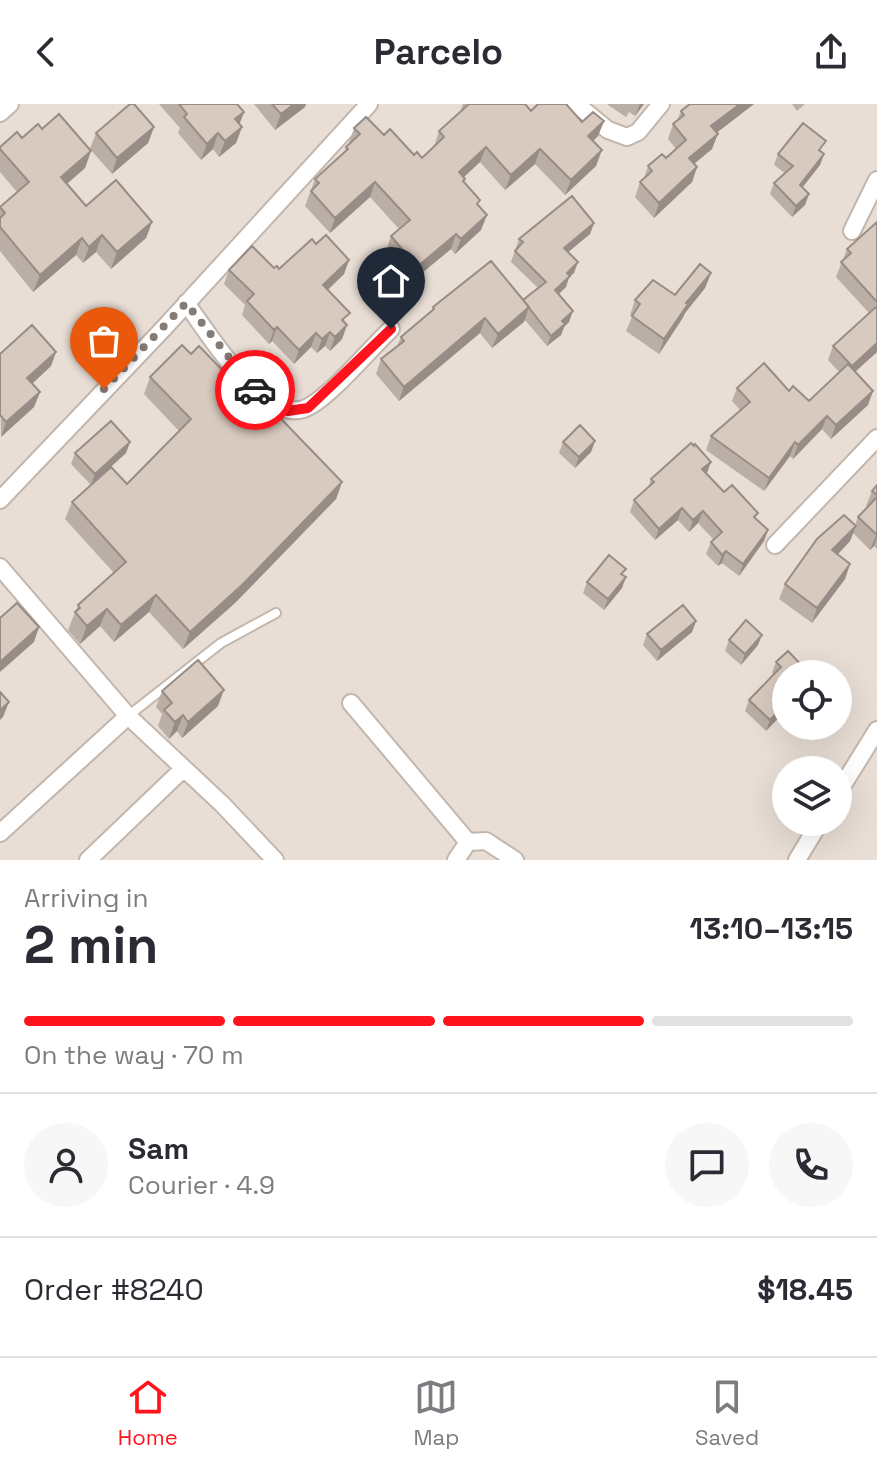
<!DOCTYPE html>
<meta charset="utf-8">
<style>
:root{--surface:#fff;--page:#f7f7f7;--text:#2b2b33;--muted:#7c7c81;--line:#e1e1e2;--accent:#ff131c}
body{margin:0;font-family:"Space Grotesk",sans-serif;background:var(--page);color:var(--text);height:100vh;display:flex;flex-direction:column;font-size:30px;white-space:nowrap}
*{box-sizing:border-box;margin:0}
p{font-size:26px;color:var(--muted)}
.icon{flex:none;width:44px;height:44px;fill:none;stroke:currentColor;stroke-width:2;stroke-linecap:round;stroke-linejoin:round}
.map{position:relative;height:756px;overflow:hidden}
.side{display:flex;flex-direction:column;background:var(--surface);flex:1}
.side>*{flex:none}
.controls{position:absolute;left:772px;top:556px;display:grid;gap:16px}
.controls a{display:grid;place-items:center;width:80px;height:80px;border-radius:50%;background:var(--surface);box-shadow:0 8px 32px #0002;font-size:40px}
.pin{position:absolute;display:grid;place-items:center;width:68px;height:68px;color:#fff;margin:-82px -34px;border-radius:50% 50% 50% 0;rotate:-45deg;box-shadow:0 0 8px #0007}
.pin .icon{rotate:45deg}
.courier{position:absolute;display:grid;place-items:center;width:80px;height:80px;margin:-40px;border:6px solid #ff131c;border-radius:50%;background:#fff;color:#222;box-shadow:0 2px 10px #0007}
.head em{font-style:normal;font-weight:600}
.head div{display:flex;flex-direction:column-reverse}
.head{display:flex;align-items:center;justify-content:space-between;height:136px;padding:0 24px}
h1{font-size:52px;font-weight:600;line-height:60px}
.bar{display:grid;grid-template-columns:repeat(4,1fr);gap:12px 8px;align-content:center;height:96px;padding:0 24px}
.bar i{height:10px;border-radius:6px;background:var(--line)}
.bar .on{background:var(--accent)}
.bar p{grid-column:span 4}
.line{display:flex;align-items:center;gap:20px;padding:0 24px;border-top:2px solid var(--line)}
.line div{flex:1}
.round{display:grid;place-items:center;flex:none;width:84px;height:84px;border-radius:42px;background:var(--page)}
header{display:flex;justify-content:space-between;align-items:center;height:104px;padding:0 24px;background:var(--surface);font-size:36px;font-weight:600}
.tabs{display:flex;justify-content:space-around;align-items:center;height:112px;border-top:2px solid var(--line);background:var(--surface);font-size:22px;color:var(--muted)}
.tabs a{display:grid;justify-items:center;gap:4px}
.tabs .on{color:var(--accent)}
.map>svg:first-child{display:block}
.residential{fill:#e8ded5;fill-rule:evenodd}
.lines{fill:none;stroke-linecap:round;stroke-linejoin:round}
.service-casing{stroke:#c3b6ac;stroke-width:12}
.minor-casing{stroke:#c3b6ac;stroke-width:20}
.service{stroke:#fff;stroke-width:8}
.minor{stroke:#fff;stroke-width:16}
.wall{fill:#bbaea4}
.shaded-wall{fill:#988d86}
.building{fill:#d9cabf;stroke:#988d86;stroke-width:2}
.done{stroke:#847b74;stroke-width:8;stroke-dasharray:0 14.4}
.route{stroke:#ff131c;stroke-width:10}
</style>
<header><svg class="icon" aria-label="back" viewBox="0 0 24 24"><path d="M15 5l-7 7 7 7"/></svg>Parcelo<svg class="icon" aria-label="share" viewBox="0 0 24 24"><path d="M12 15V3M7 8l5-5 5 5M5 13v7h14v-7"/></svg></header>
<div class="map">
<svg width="877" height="756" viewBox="0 0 877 756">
<rect width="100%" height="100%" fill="#f4eee7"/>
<path class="residential" d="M0,0H877V756H0ZM786,570H838V622H786ZM786,666H838V718H786Z"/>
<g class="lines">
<defs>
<path id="service" d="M128,612L221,539L276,509"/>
<path id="minor" d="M576,0L608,26L627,33L638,28L661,0
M0,9L10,0
M852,127L877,76
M186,199C208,228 267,328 310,302C334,288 369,246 391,225
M0,396L164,224L369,0
M775,441L877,334
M0,463L128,612L222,700L275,756
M351,599L468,738
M838,689L877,626
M0,729L128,612
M88,756L183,665
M456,756L468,738L486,737L515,756
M797,756L820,718"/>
</defs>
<use href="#service" class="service-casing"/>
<use href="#minor" class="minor-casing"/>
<use href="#service" class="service"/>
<use href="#minor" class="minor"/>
</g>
<path class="wall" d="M159,0H237L244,8L239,20L242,23L236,39L219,53L213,45L201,56L178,29L180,24Z
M254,0H306L305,3L275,26Z
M463,0H525L531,7L582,18L604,17L598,32L593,37L596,62L565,91L535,60L505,86L480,58L464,73V79L478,102L481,126L455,150L451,145L411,178L386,147L391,132L399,125L370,93L330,129L305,102L315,75L344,49L346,43L350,40L349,39L354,24L384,31L414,51L422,54L434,43L439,27L460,8Z
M608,0H644L635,12L629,8L626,13L608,1Z
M754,0L716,29L712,45L694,60L697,63L692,78L654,114L635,93L640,78L644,75L648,62L666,54L676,45L668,35L673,20L677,17L681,7Z
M792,0H805L797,7Z
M154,23L148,39L112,70L90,45L96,29Z
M42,25L91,47L85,64L67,80L86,102L152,118L146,134L111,165L96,148L83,159L76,151L33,188L0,147V104L17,88L0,68V43Z
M822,48L824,50L820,61L803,83L809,90L805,101L792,113L770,90L774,79L785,69L774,61L778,50Z
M877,118V248L855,268L868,301L831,335L822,325L793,355L790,352L764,387L706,346L711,332L741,307L732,297L737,284L789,287L809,297L839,268L828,256L833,242L869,209L836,173L847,145Z
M594,119L590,130L568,148L574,169L569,173L566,183L559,190L569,218L564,223L561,231L547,242L525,216L492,244L480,229L399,297L376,270L381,255L397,242L401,233L431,208L433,203L523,196L538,184L511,158L519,135Z
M316,140L349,156L344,170L328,186L347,221L342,235L330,247L325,242L317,249L311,243L294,260L272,237L269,240L242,211L245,201L224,180L229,166L279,165Z
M711,169L705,184L685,209L682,215L659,250L626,227L632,213L630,211L635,196L675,191Z
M56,248L51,262L32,280L40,288L34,303L1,333L0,250Z
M191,250L227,271L342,378L336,395L235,499L183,545L149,508L114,538L100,522L80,540L68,526L78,501L114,469L65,415L72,398L127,380L179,327L144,290L150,273Z
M595,337L591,348L575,364L559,349L563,338Z
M130,338L126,349L91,381L71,360L75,349Z
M706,370L724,388L768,426L764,437L739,472L722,459L718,462L706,450L711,438L714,436L698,419L689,428L678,416L655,436L630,408L634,396L648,384L651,375Z
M877,381V445L874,442L870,446L853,429L850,437L838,450L850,460L845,475L812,519L779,495L785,480L855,421L858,413L868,403L866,402L872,387Z
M623,471L622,484L604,506L583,489L587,478Z
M696,517L692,528L657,557L643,541L647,530Z
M729,536L758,541L741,561L725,547Z
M776,558L786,570V606L766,627L745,607L749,596L774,570L772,569Z
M162,587L218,602L182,634L177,627L169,635L158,622L162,610L156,603Z"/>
<path class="shaded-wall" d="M294,0H306L305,3L275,26L281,10Z
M640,0H644L635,12Z
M740,0H754L706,37L711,22Z
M244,8L238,24L235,15Z
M604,17L598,32L582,47L588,32Z
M154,23L148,39L112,70L117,54Z
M242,23L236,39L219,53L225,37Z
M218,29L213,45L201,56L207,40Z
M718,30L712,45L684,68L689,54Z
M486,43L480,58L453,83L459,68Z
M540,45L535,60L505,86L511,71Z
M602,46L596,62L565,91L571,76Z
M91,47L85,64L55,90L61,73Z
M824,50L820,61L796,91L800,81Z
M697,63L692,78L654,114L659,99Z
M375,78L370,93L330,129L335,114Z
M809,90L805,101L792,113L796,102Z
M487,111L481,126L455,150L461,135Z
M152,118L146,134L111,165L117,148Z
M594,119L590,130L560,155L564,144Z
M456,130L451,145L411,178L417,163Z
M102,131L96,148L83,159L89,143Z
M82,134L76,151L33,188L40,171Z
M349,156L344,170L318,195L323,181Z
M578,158L574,169L569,173L566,183L551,197L555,186L567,169Z
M711,169L705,184L685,209L682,215L659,250L664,235L686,199Z
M529,203L524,218L492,244L498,230Z
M573,207L569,218L564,223L561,231L547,242L551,232L562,217Z
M485,214L480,229L399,297L404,283Z
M347,221L342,235L330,247L335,233Z
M277,223L272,237L269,240L274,226Z
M330,228L325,242L317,249L322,235Z
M316,229L311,243L294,260L299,246Z
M877,239V248L846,276L852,262Z
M56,248L51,262L22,289L27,274Z
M873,287L868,301L831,335L836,321Z
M40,288L34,303L1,333L6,318Z
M827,312L822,325L793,355L798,341Z
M595,337L591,348L575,364L579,353Z
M130,338L126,349L91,381L95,370Z
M795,338L790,352L764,387L769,374Z
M711,358L707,369L698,377L702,365Z
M342,378L336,395L235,499L183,545L190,528Z
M682,404L678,416L655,436L659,425Z
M703,407L698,419L689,428L693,416Z
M856,422L850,437L827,462L832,446Z
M768,426L764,437L739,472L743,460Z
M877,429V434L874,442L870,446Z
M726,447L722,459L718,462L722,451Z
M850,460L845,475L812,519L817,504Z
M626,473L622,484L604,506L608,495Z
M156,491L149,508L114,538L121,521Z
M107,505L100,522L80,540L87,522Z
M696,517L692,528L657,557L661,546Z
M39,523L34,538L0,568V558Z
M762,531L758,541L741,561L745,550Z
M224,586L218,602L182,634L188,618Z
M9,598L3,613L0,616V606Z
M786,599V606L766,627L770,616Z
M183,611L177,627L169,635L175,618Z"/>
<path class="building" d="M130,0H134L154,23L117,54L96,29Z
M179,0H237L244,8L235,15L242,23L225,37L218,29L207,40L184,13L187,10Z
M272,0H294L281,10Z
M469,0H525L531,7L538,0H566L582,18L593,8L604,17L588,32L602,46L571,76L540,45L511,71L486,43L459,68L465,75L463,77L480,96L477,100L487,111L461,135L456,130L417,163L391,132L410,116L375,78L335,114L311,87L319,79L315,75L348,45L346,43L360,30L354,24L366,13L384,31L390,25L414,51L417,48L422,54L444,33L439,27Z
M690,0H740L711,22L718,30L689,54L697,63L659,99L640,78L652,67L648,62L662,50L666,54L686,36L673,20L684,11L681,7Z
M59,10L91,47L61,73L86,102L116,76L152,118L117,148L102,131L89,143L82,134L40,171L0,123V114L5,109L0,103L29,78L0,45V43L17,28L22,34L38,20L42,25Z
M803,19L826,37L819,46L824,50L800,81L809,90L796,102L774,79L793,62L778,50Z
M572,92L594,119L564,144L578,158L567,169L570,172L555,186L573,207L562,217L565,220L551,232L523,196L546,178L515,147L523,138L519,135Z
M877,118V198L841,158L851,149L847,145Z
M326,131L349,156L323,181L350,209L342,216L347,221L335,233L330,228L322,235L316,229L299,246L277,223L274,226L247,197L254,190L229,166L252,142L274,164L277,162L279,165L312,135L316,140Z
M491,157L529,203L498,230L485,214L404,283L381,255L404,237L401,233L434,205L433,203Z
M700,160L711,169L686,199L688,200L664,235L632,212L640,200L635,196L653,176L675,191Z
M877,202V239L852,262L833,242Z
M32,221L56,248L27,274L40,288L6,318L0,311V250Z
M182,241L191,250L199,242L227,271L233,265L342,378L242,481L190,528L156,491L121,521L107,505L87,522L75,508L80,504L78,501L126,458L72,398L111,363L127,380L191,315L150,273Z
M764,259L789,287L793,282L809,297L848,260L873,287L836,321L827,312L798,341L795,338L769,374L711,332L750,298L737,284Z
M111,317L130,338L95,370L75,349Z
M580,321L595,337L579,353L563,338Z
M691,339L694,342L695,340L711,358L702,365L724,388L732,381L758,409L754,413L768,426L743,460L726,447L722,451L711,438L722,428L703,407L693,416L682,404L659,425L634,396L654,378L651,375Z
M877,381V391L872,387Z
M877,393V429L876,430L858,413Z
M844,411L856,422L832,446L850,460L817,504L785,480L817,435Z
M609,451L626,465L621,470L626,473L608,495L587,478Z
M17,499L39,523L0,558V514Z
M683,501L696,517L661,546L647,530Z
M746,516L762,531L745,550L729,536Z
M788,547L807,567L804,570H786V599L770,616L749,596L781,563L776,558Z
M198,556L224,586L188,618L183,611L175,618L164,606L172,599L162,587Z
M0,588L9,598L0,606Z"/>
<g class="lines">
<path class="done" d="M104,285L186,199L255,286"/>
<path class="route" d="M255,286L268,299L288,307L308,304L391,225"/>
</g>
</svg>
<div class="controls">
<a><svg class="icon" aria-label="locate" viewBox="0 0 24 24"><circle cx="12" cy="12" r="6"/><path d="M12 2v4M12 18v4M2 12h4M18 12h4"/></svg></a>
<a><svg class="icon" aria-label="layers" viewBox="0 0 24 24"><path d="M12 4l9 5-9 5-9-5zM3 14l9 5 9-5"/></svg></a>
</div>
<div class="pin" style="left:104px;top:285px;background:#ea580c"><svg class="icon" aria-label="bag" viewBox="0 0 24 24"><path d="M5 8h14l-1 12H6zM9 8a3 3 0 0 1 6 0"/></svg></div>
<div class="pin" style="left:391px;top:225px;background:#1f2937"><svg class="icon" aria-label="home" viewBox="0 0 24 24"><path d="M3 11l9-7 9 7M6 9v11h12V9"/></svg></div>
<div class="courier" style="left:255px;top:286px"><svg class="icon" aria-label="car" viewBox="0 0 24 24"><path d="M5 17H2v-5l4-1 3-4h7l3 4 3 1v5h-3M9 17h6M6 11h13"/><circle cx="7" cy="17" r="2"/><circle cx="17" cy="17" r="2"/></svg></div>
</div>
<section class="side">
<div class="head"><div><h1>2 min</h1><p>Arriving in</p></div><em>13:10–13:15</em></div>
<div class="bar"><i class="on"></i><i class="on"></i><i class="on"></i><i></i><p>On the way · 70 m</p></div>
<div class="line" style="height:144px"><a class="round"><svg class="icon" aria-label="person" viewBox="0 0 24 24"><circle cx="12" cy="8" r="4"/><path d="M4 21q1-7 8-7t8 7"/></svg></a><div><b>Sam</b><p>Courier · 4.9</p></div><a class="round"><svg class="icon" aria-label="chat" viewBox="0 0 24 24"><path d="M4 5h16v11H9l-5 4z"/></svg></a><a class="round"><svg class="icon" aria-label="phone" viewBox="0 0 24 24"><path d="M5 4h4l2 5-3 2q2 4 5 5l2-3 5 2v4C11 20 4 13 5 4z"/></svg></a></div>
<div class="line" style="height:104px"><div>Order #8240</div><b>$18.45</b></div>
</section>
<nav class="tabs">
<a class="on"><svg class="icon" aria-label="home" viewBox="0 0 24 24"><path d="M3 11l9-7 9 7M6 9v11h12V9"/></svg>Home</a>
<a><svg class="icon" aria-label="map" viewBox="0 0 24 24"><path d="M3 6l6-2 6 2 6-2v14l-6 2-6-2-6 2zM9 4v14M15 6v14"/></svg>Map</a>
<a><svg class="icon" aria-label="saved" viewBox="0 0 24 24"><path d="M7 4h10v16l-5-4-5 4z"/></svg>Saved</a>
</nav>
